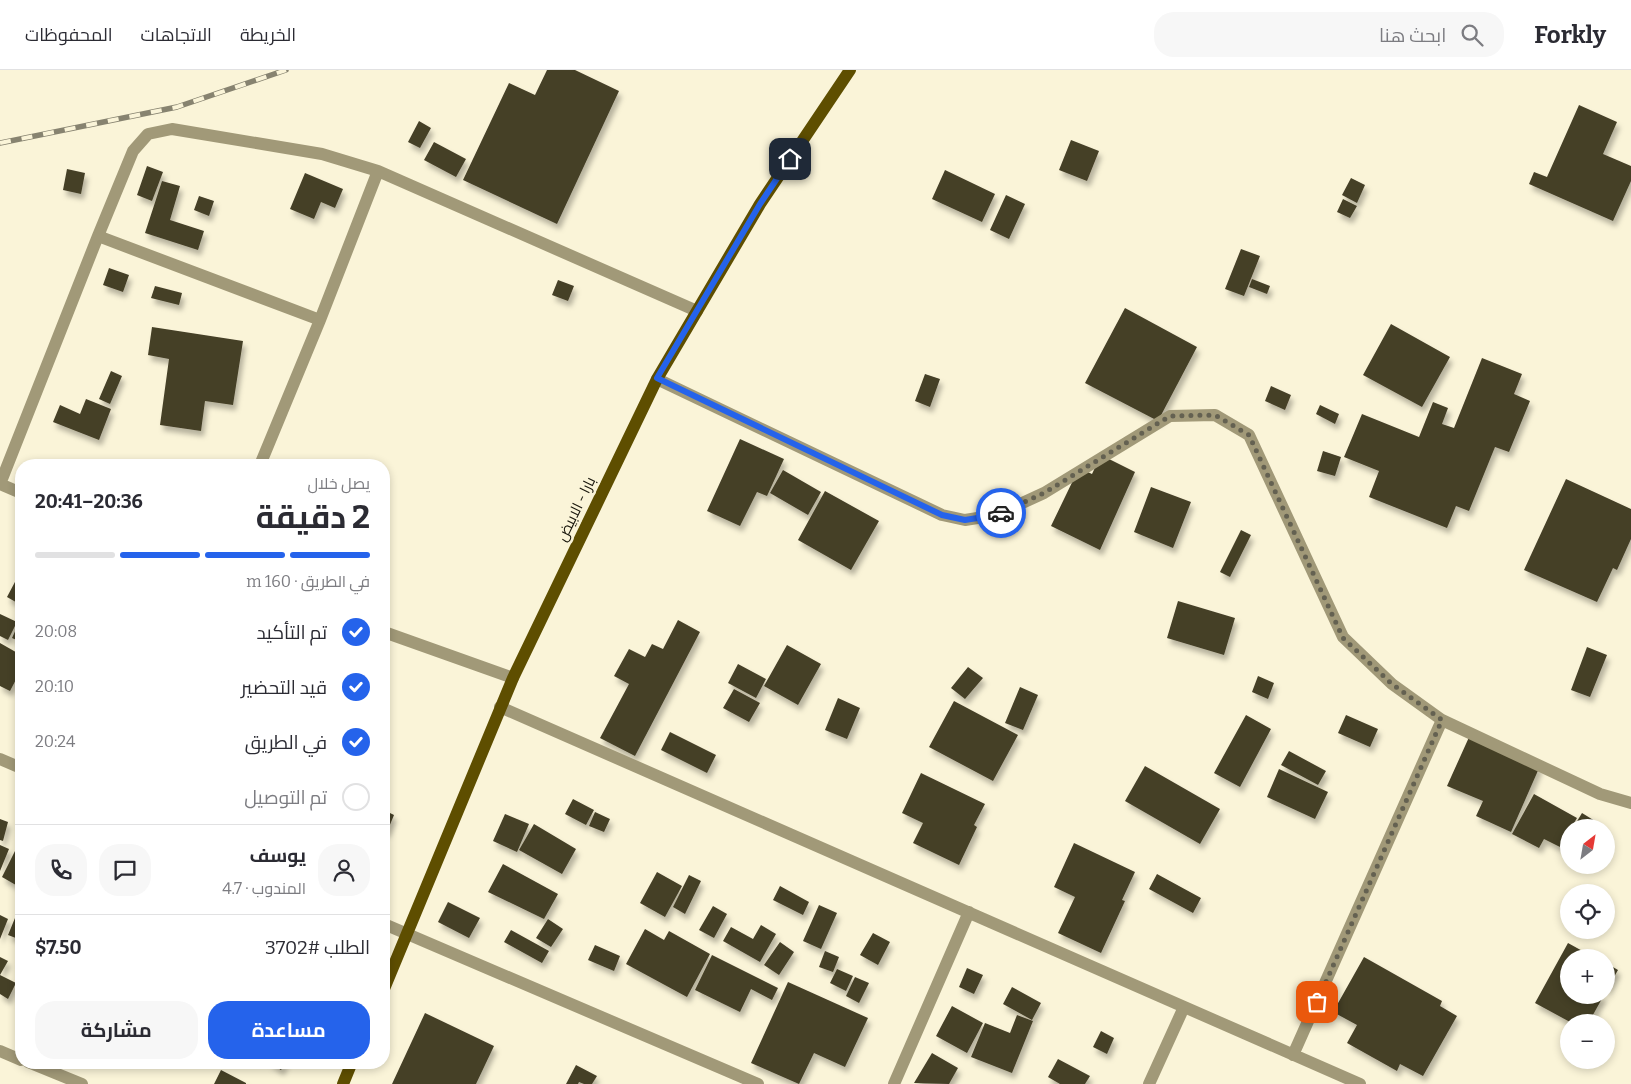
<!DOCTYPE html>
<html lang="ar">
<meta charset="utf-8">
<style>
:root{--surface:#fff;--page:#f7f7f7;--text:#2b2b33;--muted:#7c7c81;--line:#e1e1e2;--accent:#2563eb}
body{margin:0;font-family:Bitter,Cairo,serif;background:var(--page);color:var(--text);direction:rtl;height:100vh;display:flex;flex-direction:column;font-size:19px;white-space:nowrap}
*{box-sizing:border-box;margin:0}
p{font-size:16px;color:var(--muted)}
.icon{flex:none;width:28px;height:28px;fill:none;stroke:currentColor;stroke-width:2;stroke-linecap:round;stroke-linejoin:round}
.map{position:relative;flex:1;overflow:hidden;direction:ltr}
.details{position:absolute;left:15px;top:389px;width:375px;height:610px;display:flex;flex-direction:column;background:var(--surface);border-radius:20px;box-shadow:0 2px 8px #0003;direction:rtl}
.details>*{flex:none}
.needle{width:32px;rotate:31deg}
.controls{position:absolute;left:1560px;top:749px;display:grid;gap:10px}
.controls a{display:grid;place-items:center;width:55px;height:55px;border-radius:50%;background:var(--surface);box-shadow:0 2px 8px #0003;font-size:25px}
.pin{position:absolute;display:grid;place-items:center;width:42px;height:42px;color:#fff;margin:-21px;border-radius:10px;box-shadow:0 2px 8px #0006}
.courier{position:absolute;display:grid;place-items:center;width:50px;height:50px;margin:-25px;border:4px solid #2563eb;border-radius:50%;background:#fff;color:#222;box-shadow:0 1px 6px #0007}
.overview em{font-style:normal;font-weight:700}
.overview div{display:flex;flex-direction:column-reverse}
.overview{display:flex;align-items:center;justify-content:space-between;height:85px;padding:0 20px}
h1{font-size:32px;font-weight:700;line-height:38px}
.bar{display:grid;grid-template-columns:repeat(4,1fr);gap:8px 5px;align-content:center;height:60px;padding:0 20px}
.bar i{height:6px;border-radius:4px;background:var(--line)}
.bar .active{background:var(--accent)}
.bar p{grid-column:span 4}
.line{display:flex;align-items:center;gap:12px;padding:0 20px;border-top:1px solid var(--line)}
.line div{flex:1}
.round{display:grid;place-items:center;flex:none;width:52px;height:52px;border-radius:20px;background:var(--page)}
ol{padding:0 20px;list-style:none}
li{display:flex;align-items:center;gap:15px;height:55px}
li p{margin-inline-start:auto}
li .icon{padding:5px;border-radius:50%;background:var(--accent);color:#fff;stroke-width:4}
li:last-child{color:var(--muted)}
li i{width:28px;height:28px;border:2px solid var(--line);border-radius:50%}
.cta{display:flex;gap:10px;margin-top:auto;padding:10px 20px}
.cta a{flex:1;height:58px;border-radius:20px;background:var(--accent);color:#fff;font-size:20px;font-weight:700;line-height:58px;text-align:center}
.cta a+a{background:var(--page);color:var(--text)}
header{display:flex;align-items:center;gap:30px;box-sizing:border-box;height:70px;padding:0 25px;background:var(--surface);border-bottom:1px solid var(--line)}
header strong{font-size:24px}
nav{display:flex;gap:28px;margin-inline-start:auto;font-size:18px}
.search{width:350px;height:45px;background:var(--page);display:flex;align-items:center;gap:12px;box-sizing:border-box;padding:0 18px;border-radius:20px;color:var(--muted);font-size:19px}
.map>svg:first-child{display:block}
.building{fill:#453f28;filter:url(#shadow)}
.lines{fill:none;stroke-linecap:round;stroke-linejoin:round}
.street{stroke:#a19978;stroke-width:12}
.primary{stroke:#5e4e00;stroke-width:12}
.rail-casing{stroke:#878370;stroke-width:5.5}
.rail{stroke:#faf4d8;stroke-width:4;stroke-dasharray:11;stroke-linecap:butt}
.done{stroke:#646151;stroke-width:5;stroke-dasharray:0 9}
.route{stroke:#2563eb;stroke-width:6}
.labels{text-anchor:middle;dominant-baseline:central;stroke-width:5;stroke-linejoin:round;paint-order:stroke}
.street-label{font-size:15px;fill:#141208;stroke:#faf4d8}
</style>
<header>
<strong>Forkly</strong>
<div class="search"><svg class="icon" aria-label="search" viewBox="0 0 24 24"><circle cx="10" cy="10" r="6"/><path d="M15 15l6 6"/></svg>ابحث هنا</div>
<nav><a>الخريطة</a><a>الاتجاهات</a><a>المحفوظات</a></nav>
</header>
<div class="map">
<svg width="1631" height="1014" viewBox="0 0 1631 1014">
<defs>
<filter id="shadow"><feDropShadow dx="3" dy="5.5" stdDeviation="2.5" flood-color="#0004"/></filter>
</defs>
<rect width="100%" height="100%" fill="#faf4d8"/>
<path class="building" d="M547,0H575L619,21L557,154L463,110L509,13L535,25Z
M1579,35L1617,52L1603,84L1631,96V111L1613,151L1529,114L1534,102L1547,107Z
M419,51L431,58L420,78L408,72Z
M1071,70L1099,81L1087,111L1059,100Z
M434,72L466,89L456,107L424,90Z
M147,96L163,102L152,131L137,125Z
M67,99L85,103L81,124L63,120Z
M945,100L995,124L982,152L932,129Z
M305,103L343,119L335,138L321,132L314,149L290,139Z
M1351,108L1365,115L1357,133L1342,125Z
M162,111L180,116L170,150L204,161L198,180L145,163Z
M1006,125L1025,134L1009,169L990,160Z
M199,126L214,131L209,146L194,140Z
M1343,129L1357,136L1350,148L1337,142Z
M1241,179L1260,186L1244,226L1225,219Z
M109,198L129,205L123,222L103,215Z
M1252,209L1270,216L1267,224L1249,217Z
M558,210L574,216L568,231L552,225Z
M155,216L182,223L179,235L151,228Z
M1125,238L1197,277L1158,351L1085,313Z
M1391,254L1450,287L1422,337L1363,305Z
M152,257L243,271L233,335L205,331L201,361L160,355L169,289L148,285Z
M1482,288L1522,304L1514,324L1530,331L1509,382L1495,377L1469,441L1456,436L1447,458L1369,427L1379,401L1344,387L1362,344L1419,367L1433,332L1448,338L1442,354L1454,358Z
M111,301L122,306L110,334L99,329Z
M925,304L940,309L930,337L915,331Z
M1271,316L1291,325L1285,340L1265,331Z
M86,329L111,339L99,370L53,352L60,335L80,344Z
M1320,335L1339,344L1335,354L1316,344Z
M740,369L784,389L767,426L757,422L740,456L707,441Z
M1323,381L1341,387L1335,406L1317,401Z
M1101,385L1135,402L1100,480L1051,456L1079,398L1092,404Z
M783,400L821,422L808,445L770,423Z
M1566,409L1631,439V469L1617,500L1613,498L1597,532L1524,500Z
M1151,417L1191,432L1173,478L1134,462Z
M825,421L879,451L851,500L798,470Z
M1241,460L1251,465L1230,507L1220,502Z
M16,510L21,513V535L7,527Z
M1178,531L1235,548L1224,585L1167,568Z
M0,544L17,552L8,570L0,566Z
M21,548V572L12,568Z
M678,550L700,562L635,686L600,668L629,614L614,606L629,579L645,587L652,574L663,579Z
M0,573L21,585V600L10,621L0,616Z
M787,575L821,594L798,635L764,616Z
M1587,577L1607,585L1590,627L1571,620Z
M738,594L766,609L756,628L728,613Z
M968,597L983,608L965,629L951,618Z
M1258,606L1274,613L1268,629L1252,622Z
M1020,617L1038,625L1023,660L1005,653Z
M734,619L760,633L749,652L723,638Z
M838,628L860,638L847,669L825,660Z
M954,631L1018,665L993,711L929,677Z
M1246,645L1271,659L1240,717L1214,703Z
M1346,645L1378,659L1370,677L1338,663Z
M670,662L716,685L707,703L661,680Z
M1470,665L1540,696L1511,762L1476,746L1483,731L1447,716Z
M1289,681L1326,701L1318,715L1281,695Z
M1145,696L1220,739L1200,774L1125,731Z
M1279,699L1328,722L1315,749L1267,727Z
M921,703L985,734L974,755L977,757L959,795L913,773L923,753L902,743Z
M1534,724L1577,748L1571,758H1569V762L1560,777L1544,769L1539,778L1512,764Z
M573,729L594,740L586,755L565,744Z
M384,740L394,745L387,762L384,761Z
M595,742L610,749L604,762L589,756Z
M1582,743L1595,751L1591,758H1573Z
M505,744L529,754L517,782L493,771Z
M0,749L8,752L3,771L0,770Z
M534,754L576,779L562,804L519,780Z
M1074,773L1135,802L1122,830L1125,831L1101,883L1058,863L1075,827L1054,817Z
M0,775L9,779L0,801Z
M15,781L21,784V818L2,807Z
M503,794L558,824L544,849L488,822Z
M657,802L682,816L665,847L640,833Z
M1157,804L1201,828L1193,843L1149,819Z
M689,805L701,811L685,844L673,837Z
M780,816L809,832L803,845L773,830Z
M448,832L480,848L469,868L438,852Z
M819,835L837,843L821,879L803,871Z
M713,836L727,844L714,868L699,860Z
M0,845L8,849L0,869Z
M15,848L21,850V870L8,865Z
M548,849L563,859L551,877L536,868Z
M761,855L776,864L760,892L723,871L731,857L753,869Z
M645,859L664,870L669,861L710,884L687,927L626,894Z
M511,860L549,881L542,893L504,872Z
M873,863L890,872L878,895L860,885Z
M780,872L794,882L779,905L764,895Z
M1568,873L1595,888H1569V925H1604L1589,952H1570L1535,933Z
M595,875L620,886L614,901L588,890Z
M825,881L839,887L833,902L819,897Z
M712,885L778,918L772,930L751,919L740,942L695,920Z
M0,887L8,891L0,905L16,913L8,929L0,924Z
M1364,887L1442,931L1440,936L1457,946L1423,1006L1400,994L1397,1001L1347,973L1357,955L1333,942Z
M1606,893L1618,900L1606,921Z
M967,898L983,905L974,924L959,917Z
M837,899L853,906L846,921L830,913Z
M855,907L869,913L859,933L846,926Z
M788,912L868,948L845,997L814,983L799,1014L751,993Z
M1012,917L1041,933L1032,950L1003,934Z
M952,936L983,953L967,983L936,966Z
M425,943L494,976L476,1014H392Z
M1017,945L1033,951L1012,1003L971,987L985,953L1010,963Z
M1101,961L1114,968L1107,984L1093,977Z
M932,983L958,998L949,1014L914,1013Z
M1058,989L1090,1006L1085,1014H1060L1048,1007Z
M268,992H286L281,1000Z
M576,995L597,1006L592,1014H584L579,1012L578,1014H566Z
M221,1000L246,1013V1014H214Z"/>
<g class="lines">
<path class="street" d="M98,166L320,250
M657,309L942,445L965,450L996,445L1044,423L1170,346L1215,345L1249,365L1343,567L1392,614L1442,650L1600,724L1631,733
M260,395L320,250L378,101
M0,414L98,166L133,81L148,64L172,59L322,84L378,101L697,241
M0,414L21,423
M384,562L513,608
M500,637L1360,1014
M0,689L21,698
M384,854L758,1014
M0,981L21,990
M1293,985L1442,650
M28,992L82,1014
M894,1014L969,842
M1149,1014L1184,937"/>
<path class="primary" d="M384,919L513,608L657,309L760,134L850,0
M343,1014L352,992"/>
<defs>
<path id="rail" d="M0,73L177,37L286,0"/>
</defs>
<use href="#rail" class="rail-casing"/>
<use href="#rail" class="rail"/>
</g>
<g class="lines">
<path class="done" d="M1001,443L1044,423L1170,346L1215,345L1249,365L1343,568L1392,614L1442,650L1317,932"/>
<path class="route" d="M790,89L760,134L657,308L942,445L965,450L996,445L1001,443"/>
</g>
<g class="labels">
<g class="street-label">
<text transform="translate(576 439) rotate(-64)">بارا - الابيض</text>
</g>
</g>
</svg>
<div class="controls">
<a><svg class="needle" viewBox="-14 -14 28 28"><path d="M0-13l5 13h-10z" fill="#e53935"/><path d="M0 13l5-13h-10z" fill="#7c7c81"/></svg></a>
<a><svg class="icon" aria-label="locate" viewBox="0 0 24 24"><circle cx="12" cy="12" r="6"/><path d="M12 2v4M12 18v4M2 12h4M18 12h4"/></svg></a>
<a>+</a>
<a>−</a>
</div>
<div class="pin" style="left:1317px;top:932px;background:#ea580c"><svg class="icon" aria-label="bag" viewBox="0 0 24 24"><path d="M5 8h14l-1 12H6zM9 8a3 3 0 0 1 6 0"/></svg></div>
<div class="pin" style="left:790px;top:89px;background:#1f2937"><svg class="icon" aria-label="home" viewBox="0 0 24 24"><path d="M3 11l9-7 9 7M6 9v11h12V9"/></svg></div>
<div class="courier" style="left:1001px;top:443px"><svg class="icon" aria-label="car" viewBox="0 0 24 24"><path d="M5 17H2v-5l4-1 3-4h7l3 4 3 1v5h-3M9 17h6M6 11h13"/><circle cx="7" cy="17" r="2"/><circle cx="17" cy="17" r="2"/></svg></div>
<section class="details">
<div class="overview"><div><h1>2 دقيقة</h1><p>يصل خلال</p></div><em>20:36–20:41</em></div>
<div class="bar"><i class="active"></i><i class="active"></i><i class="active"></i><i></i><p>في الطريق · 160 m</p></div>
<ol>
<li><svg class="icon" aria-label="check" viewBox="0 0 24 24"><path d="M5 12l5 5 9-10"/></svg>تم التأكيد<p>20:08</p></li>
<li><svg class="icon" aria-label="check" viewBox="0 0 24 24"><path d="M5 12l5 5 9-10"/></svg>قيد التحضير<p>20:10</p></li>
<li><svg class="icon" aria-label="check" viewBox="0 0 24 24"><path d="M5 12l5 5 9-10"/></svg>في الطريق<p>20:24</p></li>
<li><i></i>تم التوصيل</li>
</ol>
<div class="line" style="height:90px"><a class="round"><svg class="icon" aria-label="person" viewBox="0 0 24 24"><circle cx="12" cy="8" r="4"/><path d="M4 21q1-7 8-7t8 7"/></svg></a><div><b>يوسف</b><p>المندوب · 4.7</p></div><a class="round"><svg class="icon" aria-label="chat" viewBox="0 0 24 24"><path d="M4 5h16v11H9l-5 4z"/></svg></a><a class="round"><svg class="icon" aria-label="phone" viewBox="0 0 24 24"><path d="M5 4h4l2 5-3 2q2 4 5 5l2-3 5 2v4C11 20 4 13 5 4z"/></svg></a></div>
<div class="line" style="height:65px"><div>الطلب #3702</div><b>$7.50</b></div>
<div class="cta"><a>مساعدة</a><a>مشاركة</a></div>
</section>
</div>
